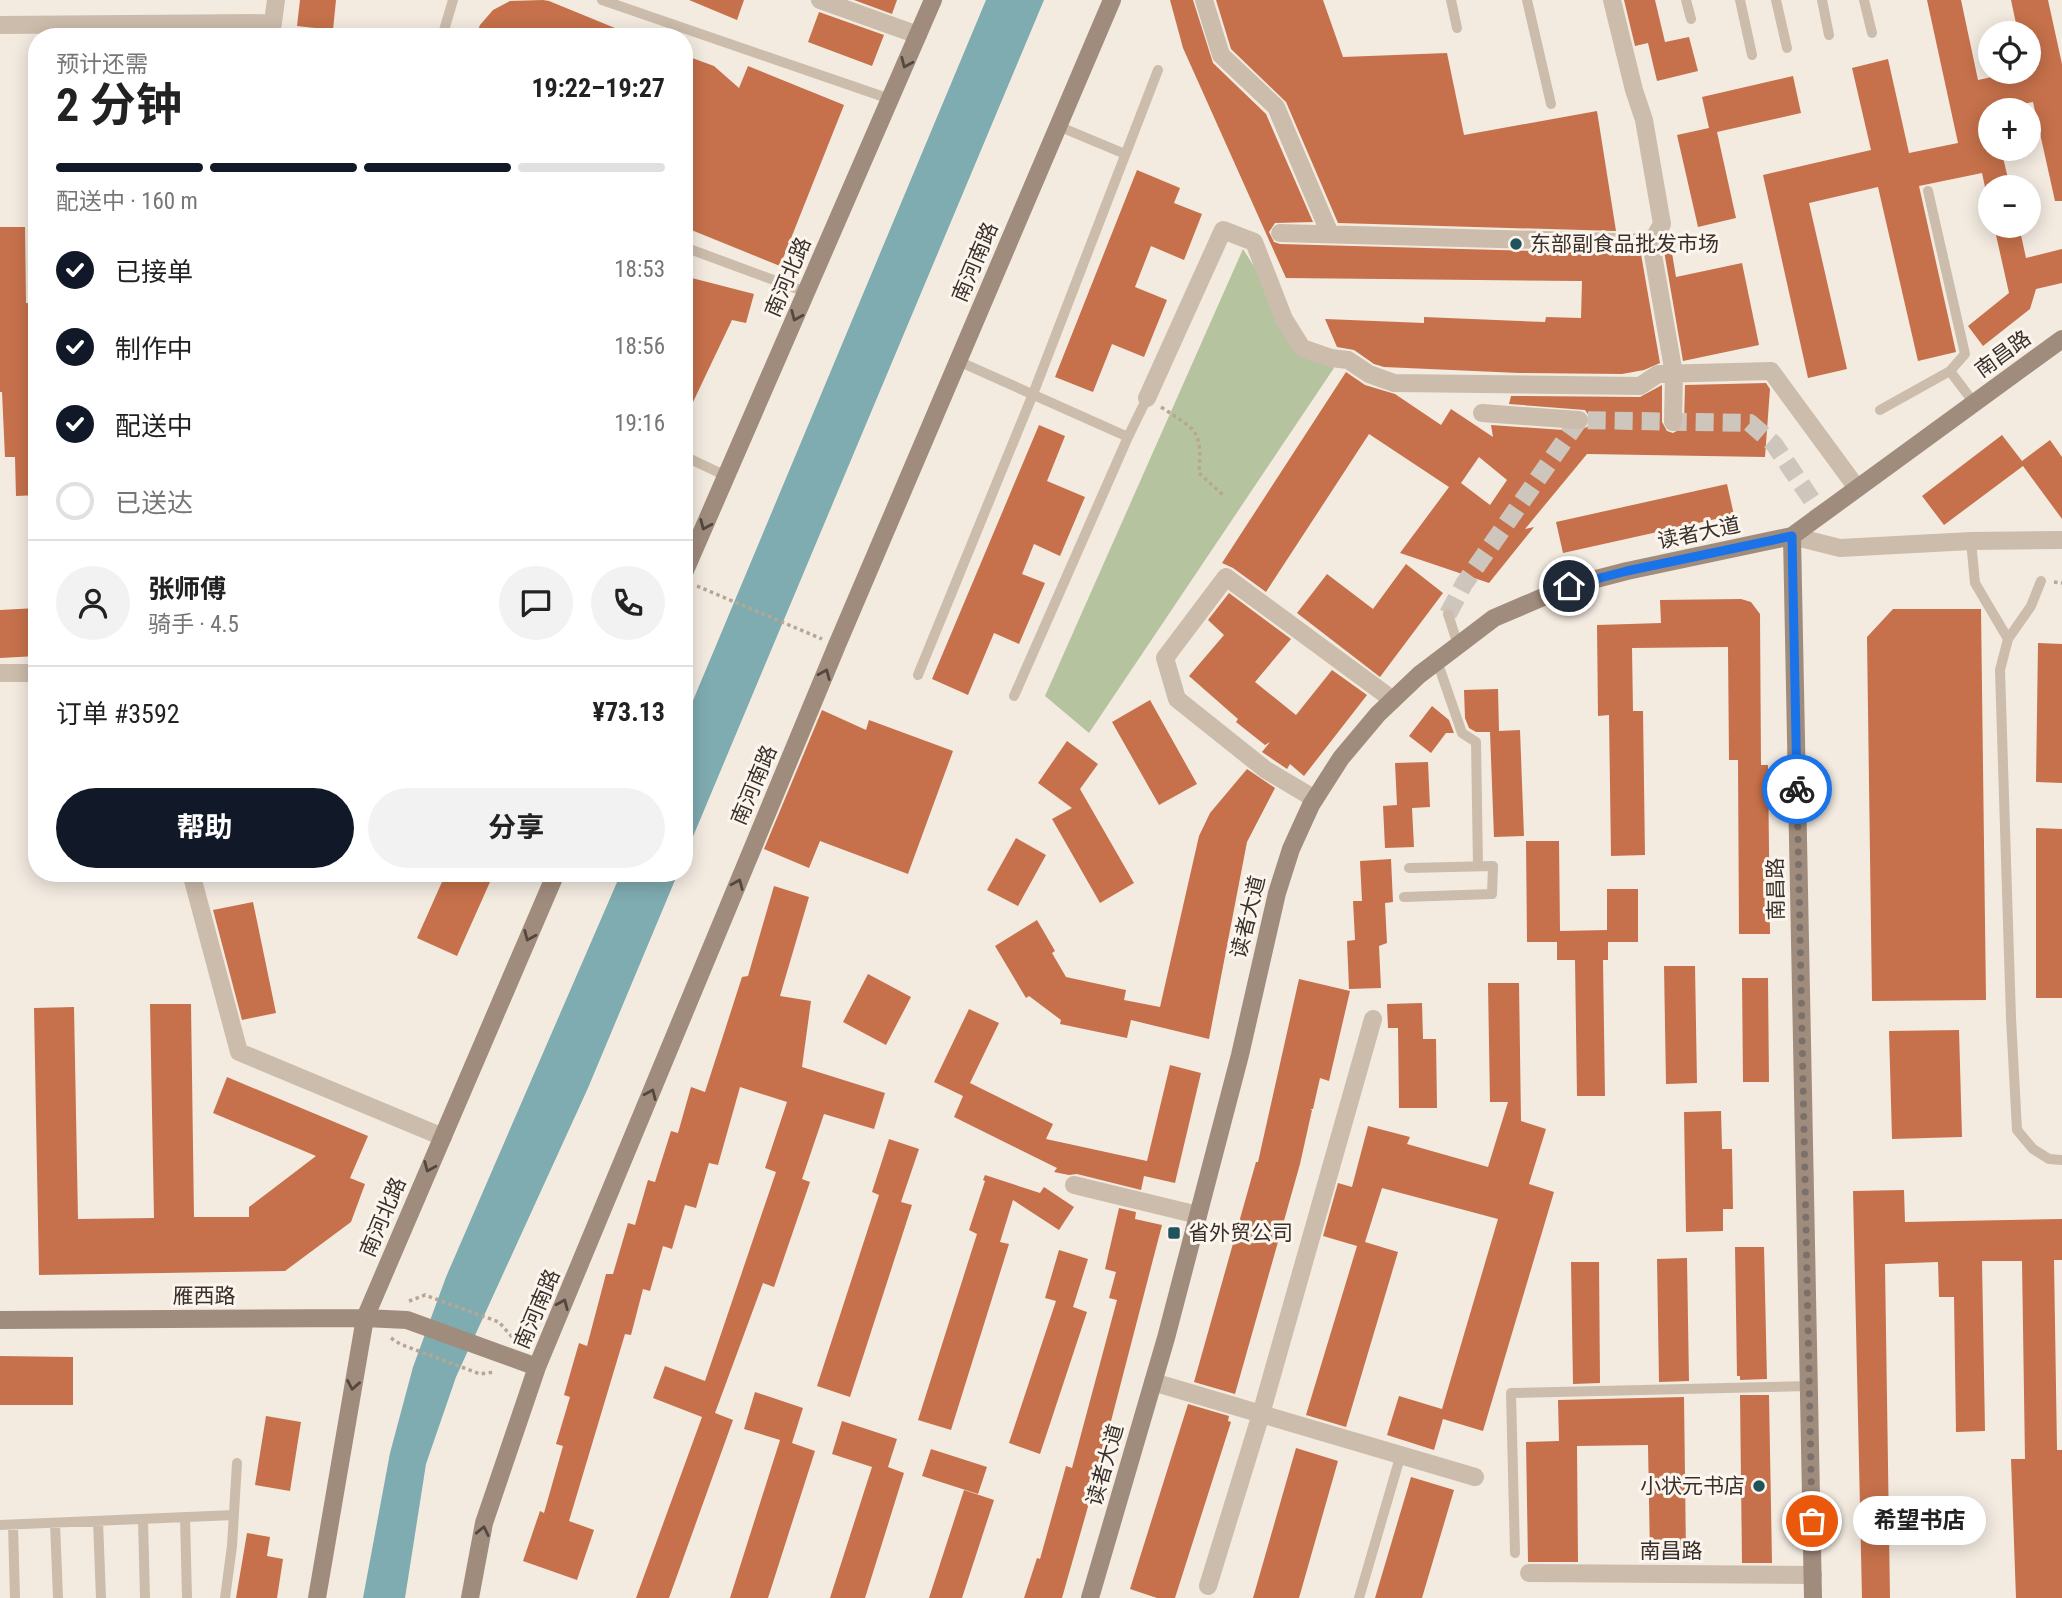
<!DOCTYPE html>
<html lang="zh">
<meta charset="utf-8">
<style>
:root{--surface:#fff;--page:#f2f2f2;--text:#222;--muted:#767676;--line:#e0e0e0;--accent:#111827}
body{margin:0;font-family:"Roboto Condensed","Noto Sans SC",sans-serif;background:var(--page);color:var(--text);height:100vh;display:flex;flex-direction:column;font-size:26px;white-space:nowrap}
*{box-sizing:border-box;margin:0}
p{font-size:23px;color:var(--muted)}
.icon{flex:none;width:38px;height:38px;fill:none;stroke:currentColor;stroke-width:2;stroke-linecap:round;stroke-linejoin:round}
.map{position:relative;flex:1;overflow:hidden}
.panel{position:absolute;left:28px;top:28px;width:665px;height:854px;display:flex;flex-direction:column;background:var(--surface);border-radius:28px;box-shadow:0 4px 18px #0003}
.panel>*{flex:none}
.controls{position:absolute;left:1978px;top:21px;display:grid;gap:14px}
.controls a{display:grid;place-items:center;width:63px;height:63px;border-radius:50%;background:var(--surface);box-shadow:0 4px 18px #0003;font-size:35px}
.pin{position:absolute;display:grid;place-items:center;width:60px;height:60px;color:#fff;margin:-30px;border:4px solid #fff;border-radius:50%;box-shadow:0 2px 7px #0007}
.courier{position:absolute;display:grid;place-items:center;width:70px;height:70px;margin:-35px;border:5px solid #1a73e8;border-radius:50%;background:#fff;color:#222;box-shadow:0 2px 9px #0007}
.bubble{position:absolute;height:49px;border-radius:24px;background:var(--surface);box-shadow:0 4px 18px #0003;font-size:23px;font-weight:700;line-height:49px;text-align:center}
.head em{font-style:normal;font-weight:700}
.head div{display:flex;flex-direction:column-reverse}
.head{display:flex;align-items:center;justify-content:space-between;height:119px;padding:0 28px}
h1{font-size:46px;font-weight:700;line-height:52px}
.bar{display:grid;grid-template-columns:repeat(4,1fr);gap:10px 7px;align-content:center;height:84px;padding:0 28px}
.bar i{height:9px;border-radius:5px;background:var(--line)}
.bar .current{background:var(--accent)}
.bar p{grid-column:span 4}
.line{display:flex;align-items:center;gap:18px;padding:0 28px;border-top:2px solid var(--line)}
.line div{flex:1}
.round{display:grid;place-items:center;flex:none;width:74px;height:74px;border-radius:37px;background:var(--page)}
ol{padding:0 28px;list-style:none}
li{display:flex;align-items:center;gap:21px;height:77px}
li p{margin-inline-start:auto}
li .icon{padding:7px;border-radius:50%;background:var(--accent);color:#fff;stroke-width:4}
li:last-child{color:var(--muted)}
li i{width:38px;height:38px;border:4px solid var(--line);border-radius:50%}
.button{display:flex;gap:14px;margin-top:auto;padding:14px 28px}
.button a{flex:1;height:80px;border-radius:42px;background:var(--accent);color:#fff;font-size:28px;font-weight:700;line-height:80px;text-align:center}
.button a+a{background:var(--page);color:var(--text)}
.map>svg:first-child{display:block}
.green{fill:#b5c39f}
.water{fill:#7facb1}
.building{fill:#c6714b;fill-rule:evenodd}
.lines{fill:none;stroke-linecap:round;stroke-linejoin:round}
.street-tunnel{stroke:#cec6bc;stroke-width:18;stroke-dasharray:18 9;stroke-linecap:butt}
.path{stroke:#b8a695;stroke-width:3.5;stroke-dasharray:3.5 3.5;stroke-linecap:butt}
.lane{stroke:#ccbcab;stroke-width:10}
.street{stroke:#ccbcab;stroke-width:18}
.secondary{stroke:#a08c7d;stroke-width:18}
.oneway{stroke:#544740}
.done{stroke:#7b716a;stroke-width:7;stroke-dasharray:0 12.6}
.route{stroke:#1a73e8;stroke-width:9}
.poi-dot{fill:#1f545c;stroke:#fbf5ed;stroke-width:2.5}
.labels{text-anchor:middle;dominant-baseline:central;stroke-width:6;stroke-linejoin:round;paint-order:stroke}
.poi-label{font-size:21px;fill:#3a302b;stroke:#fbf5ed;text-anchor:start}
.street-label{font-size:21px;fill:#3a302b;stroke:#fbf5ed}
</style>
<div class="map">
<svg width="2062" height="1598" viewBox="0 0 2062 1598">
<rect width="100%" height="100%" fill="#f3ebe0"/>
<path class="green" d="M1243,249L1301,341L1334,368L1089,733L1045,696Z"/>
<path class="water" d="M986,0H1044L684,858V722Z
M621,873H678L588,1088L456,1377L426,1464L405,1598H363L390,1453L413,1367L446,1277Z"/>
<path class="building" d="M300,0H336L333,30L297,26Z
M543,0L549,1L637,37H475L480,25L493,10L510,1Z
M689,0H744L737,20Z
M854,0H897L892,14Z
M1170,0H1193L1213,63L1266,114L1313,222L1275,223L1269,232L1274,242L1280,244L1641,254L1660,363L1644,370L1622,374L1519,373L1384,367L1374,364L1354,350L1337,347L1325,319L1424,323V317L1545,322L1546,317L1581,318L1582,281L1286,278L1183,48Z
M1216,0H1323L1343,57L1447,53L1464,135L1597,111L1616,231L1338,223L1286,102L1231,49Z
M1624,0H1655L1665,42L1689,37L1698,71L1657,81L1648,43L1635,46Z
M1927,0H1961L1978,80L2016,72H2028V33H2018L2011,0H2048L2062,64V201H2055L2033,102L1990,110V149H2001L2010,187H1985L1982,173L1919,186L1956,352L1918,361L1878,187L1809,203L1847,369L1808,378L1763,175L1871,150L1852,68L1888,59L1909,153L1958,143Z
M819,12L884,35L872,66L808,42Z
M684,55L714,66L739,88L748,66L844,105L780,266L684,227Z
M1793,76L1801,113L1717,132L1736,218L1698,227L1677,135L1709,128L1702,97Z
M1137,170L1180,188L1174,203L1202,214L1184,260L1151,246L1135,287L1167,300L1144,357L1112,344L1093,392L1055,377Z
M1994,226H2019L2026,258L2062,249V283L2036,289L2030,309L1983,346L1968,326L2009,293Z
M0,227H25L26,303L37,304V495L16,496L15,457H5L2,392H0Z
M1669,235L1676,277L1742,263L1759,345L1683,361L1663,245Z
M684,276L754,294L746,323L732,320L684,421Z
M1346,372L1365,385L1395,394L1441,425L1451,409L1493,437L1491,425L1578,431L1589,426V416L1585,410L1509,404L1511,396L1640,397L1662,385V422L1667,431L1673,433L1682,428L1684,423L1685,385L1766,383L1770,389L1765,457L1587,454L1525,529L1534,527L1489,583L1400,553L1449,487L1369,434L1266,592L1233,568L1222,563ZM1479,457L1507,480L1490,505L1461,483Z
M1039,425L1065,436L1047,481L1085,497L1060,556L1034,544L1022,574L1045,583L1019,644L994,633L968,695L932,679Z
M2002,435L2022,461L2050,440L2062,457V519L2023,466L1944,525L1922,496Z
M1727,484L1734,515L1563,553L1556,522Z
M1406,564L1443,593L1380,677L1297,613L1327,574L1373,609Z
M1229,593L1291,639L1255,682L1296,715L1332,670L1367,695L1304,776L1290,764L1287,769L1262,752L1270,742L1265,745L1236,722L1238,719L1189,676L1224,635L1208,620Z
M1741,599L1751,602L1760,614L1761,765H1768L1770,934H1739L1738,760H1729L1728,647L1632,648L1633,711H1643L1645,855L1611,856L1609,715L1598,716L1597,625L1661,623L1660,600Z
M37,608V656L0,658V610Z
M1893,609H1981L1986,1000L1872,1001L1867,637Z
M2038,643L2062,644V783L2036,782Z
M1498,689L1499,731L1520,730L1524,836L1494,837L1490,732H1476L1469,728L1465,718L1464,690Z
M1150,700L1197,784L1159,805L1112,722Z
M1432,706L1449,720L1454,733H1446L1431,753L1409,736Z
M822,710L866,730L869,720L953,751L908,874L820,841L809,868L764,849Z
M1067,741L1098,764L1080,789L1134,883L1100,903L1052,819L1072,808L1038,783Z
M1428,762L1430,807L1412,808L1414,847L1385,848L1383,806L1397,805L1395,763Z
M1247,769L1275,788L1247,842L1209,1039L1131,1020L1127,1038L1060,1024L1061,1020L1029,996L1026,998L995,946L1037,920L1055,951L1052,953L1066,977L1126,990L1124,1000L1160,1007L1199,836L1210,813Z
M2036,828L2062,829V998H2036Z
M1016,838L1046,855L1018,906L987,890Z
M1526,841H1559L1560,931L1607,930V889H1638V942H1608V960H1603L1605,1096H1577L1575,960H1557V942H1527Z
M1391,859L1393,902L1385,903L1387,943L1379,946L1381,988L1349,989L1347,941L1355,940L1353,901H1362L1360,861Z
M446,873H494L457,956L417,938Z
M774,886L809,897L780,996L811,1001L802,1067L885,1093L874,1129L824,1114L802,1179L810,1182L774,1287L763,1283L715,1413L733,1420L669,1598H636L702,1417L653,1398L665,1366L705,1381L776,1172L765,1168L787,1102L740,1087L718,1165L709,1163L696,1208L685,1205L672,1249L663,1246L650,1291L643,1289L631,1335L625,1334L569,1521L594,1530L577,1580L523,1561L540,1511L544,1513L563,1446L556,1444L570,1397L564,1395L579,1343L587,1346L606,1274H613L628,1223L635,1225L648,1180L655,1182L671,1131L678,1133L691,1087L705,1092L742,977L748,976Z
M253,902L276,1013L242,1020L213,910Z
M1664,966H1695L1697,1083L1666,1084Z
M868,974L911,997L886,1045L843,1022Z
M1742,978H1768L1769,1082H1743Z
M1299,979L1350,991L1329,1081L1320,1078L1313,1109H1310L1312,1110L1300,1164L1235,1394L1194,1382L1256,1162H1258Z
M1488,983H1519L1521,1121L1546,1129L1529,1184L1554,1192L1483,1431L1443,1419L1434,1450L1387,1435L1399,1396L1442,1409L1498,1219L1382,1188L1365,1242L1398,1252L1346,1427L1306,1415L1357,1246L1323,1236L1338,1183L1352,1187L1368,1126L1410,1137L1407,1144L1488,1167L1508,1102H1490Z
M1422,1003L1423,1039H1436L1437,1108H1399L1398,1028H1388L1387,1004Z
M150,1004H191L194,1217H249V1207L316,1156L213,1113L227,1077L368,1136L350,1178L365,1184L351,1222L285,1271L39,1275L34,1008L74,1007L78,1219L154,1218Z
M969,1009L999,1023L970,1083L1053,1124L1046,1139L1147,1161L1170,1065L1201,1073L1175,1183L1144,1176L1141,1190L1077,1174L1069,1175L1054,1172L1057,1168L954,1117L963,1096L934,1082Z
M1959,1030L1962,1137L1892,1139L1889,1031Z
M1721,1111L1722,1149H1732L1733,1209H1723V1231L1686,1232L1684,1112Z
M889,1139L919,1149L901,1202L912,1205L850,1397L817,1386L879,1195L872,1192Z
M985,1175L1040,1193L1044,1187L1074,1207L1059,1230L1013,1200L1000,1242L1009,1244L951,1430L918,1420L977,1234L969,1230L985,1181L983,1180Z
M1904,1190L1905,1222L2062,1219V1260H2054L2057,1450H2062V1598H2016L2011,1459H2025L2022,1261H1982L1985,1431L1956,1432L1954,1297H1939L1938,1262L1885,1264L1890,1598H1862L1853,1191Z
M1119,1208L1136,1212L1135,1219L1162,1225L1097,1475L1062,1598H1024L1037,1558L1040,1559L1066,1466L1072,1468L1117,1300L1109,1298L1116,1272L1105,1269Z
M1735,1247H1764L1767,1379L1740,1380V1376H1737Z
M1059,1250L1088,1259L1073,1307L1087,1312L1040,1454L1009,1443L1056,1301L1045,1298Z
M1687,1258L1689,1381L1659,1382L1657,1259Z
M1571,1262H1599L1600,1383L1573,1384Z
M0,1356L73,1357V1405H0Z
M755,1392L803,1408L792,1443L815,1451L768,1598H730L780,1440L744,1429Z
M1740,1395H1769L1772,1563H1742Z
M1684,1397L1686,1555H1650L1648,1445L1577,1446L1578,1562H1528L1526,1442L1559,1441L1558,1400Z
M1188,1404L1229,1416L1228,1421L1231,1422L1175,1598H1157L1130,1589Z
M266,1416L301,1422L290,1491L255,1485Z
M842,1421L897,1439L888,1467L904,1473L865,1598H830L872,1467L832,1454Z
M1296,1448L1338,1461L1299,1598H1253Z
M931,1449L987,1467L978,1494L922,1476Z
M1411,1477L1454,1490L1422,1598H1375Z
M964,1490L994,1500L962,1598H929Z
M247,1533L270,1537L267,1556L283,1559L277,1598H236Z"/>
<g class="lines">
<path class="street-tunnel" d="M1448,614L1464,584L1579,420L1750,423L1774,444L1822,515"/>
<path class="path" d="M1161,407C1197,431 1202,429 1199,473L1223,495
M2054,582L2062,583
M697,586L822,639
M409,1301L425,1295L499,1322L512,1337
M391,1338L400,1344L480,1374L495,1372"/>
<path class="lane" d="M602,0L890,99
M1451,0L1457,28
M1527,0L1551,104
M1686,0L1691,19
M1740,0L1752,55
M1776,0L1787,48
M1822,0L1829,35
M1864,0L1872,33
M442,37L453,0
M1058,126L1125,154
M1928,191L1965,354L1950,371
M684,247L806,292
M958,361L1128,437L1147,398
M1880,410L1950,371L1974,403
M684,456L726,476
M1971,541L1975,583L2008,639
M2041,581L2031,606L2008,639L2000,670L2011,1018L2017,1130L2033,1149L2049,1159L2062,1160
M1448,614L1458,645
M1437,661L1462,733L1476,742L1478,866
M918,675L1033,394L1158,70
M1014,696L1128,437
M1404,897L1492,894L1493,866L1409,868
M185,1517L187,1598
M143,1519L145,1598
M98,1521L101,1598
M55,1523L58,1598
M0,1525L234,1515
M13,1525L15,1598
M1515,1553L1511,1393L1809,1386
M225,1598L232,1546L237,1463
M1359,1598L1401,1454"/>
<path class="street" d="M820,0L918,35
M1204,0L1221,55L1276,107L1330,234
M1612,0L1634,90L1644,120L1662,224L1651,243L1674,374L1673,422
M0,25L273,23
M271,37L276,0
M1280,233L1651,243
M1147,398L1223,230L1254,242L1284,319L1302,348L1331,358L1348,360L1369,374L1394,383L1640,386L1658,374L1771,371L1857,488
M1482,413L1579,420
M1792,536L1840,548L1971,541L2062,540
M0,673H37
M1315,799L1266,770L1177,699L1165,658L1226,577L1393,700
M191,873L239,1052L443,1137
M1074,1185L1198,1215
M1153,1382L1475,1477
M1529,1573L1813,1575
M1208,1586L1261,1414L1373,1019"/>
<path class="secondary" d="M1792,536L1813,1598
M684,573L933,0
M0,1320L365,1318L407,1320L537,1367
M317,1598L365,1318L556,873
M470,1598L484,1523L537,1367L837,645L1112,0
M1090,1598L1166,1338L1240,1055L1277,893L1291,849L1311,805L1341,758L1378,714L1419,675L1494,618L1569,586L1627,571L1792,536L2062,339"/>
</g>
<defs><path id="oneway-chevron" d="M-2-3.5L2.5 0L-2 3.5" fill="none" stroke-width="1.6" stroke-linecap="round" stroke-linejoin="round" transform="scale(1.75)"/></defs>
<g class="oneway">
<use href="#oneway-chevron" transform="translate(906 63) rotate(114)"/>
<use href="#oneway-chevron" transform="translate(796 316) rotate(113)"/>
<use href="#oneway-chevron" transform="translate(705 525) rotate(113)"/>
<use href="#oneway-chevron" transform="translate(825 674) rotate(-67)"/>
<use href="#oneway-chevron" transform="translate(738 884) rotate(-67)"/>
<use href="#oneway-chevron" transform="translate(529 936) rotate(113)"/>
<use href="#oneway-chevron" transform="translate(651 1094) rotate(-67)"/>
<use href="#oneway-chevron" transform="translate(429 1167) rotate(113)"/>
<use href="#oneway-chevron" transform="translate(563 1304) rotate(-67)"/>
<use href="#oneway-chevron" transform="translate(353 1385) rotate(100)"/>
<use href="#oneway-chevron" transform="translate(483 1531) rotate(-78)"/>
</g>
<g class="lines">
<path class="done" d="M1797,789L1812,1521"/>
<path class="route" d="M1569,586L1627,571L1792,536L1797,789"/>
</g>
<g class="poi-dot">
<circle cx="1516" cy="244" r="7"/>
<rect x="1167" y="1226" width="14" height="14" rx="3.5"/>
<circle cx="1759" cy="1486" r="7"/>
</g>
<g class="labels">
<g class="poi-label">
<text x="1530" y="244">东部副食品批发市场</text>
<text x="1188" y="1233">省外贸公司</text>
<text x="1745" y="1486" text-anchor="end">小状元书店</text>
</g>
<g class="street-label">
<text transform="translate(975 262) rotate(-67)">南河南路</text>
<text transform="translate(788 277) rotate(-67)">南河北路</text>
<text transform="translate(2003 354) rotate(-36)">南昌路</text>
<text transform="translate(1699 533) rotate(-12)">读者大道</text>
<text transform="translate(754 785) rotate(-67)">南河南路</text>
<text transform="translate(1776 889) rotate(-91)">南昌路</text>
<text transform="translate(1248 917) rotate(-76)">读者大道</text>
<text transform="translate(383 1217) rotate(-67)">南河北路</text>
<text x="204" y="1296">雁西路</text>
<text transform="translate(537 1309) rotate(-67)">南河南路</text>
<text transform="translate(1105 1465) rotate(-74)">读者大道</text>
<text x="1671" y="1551">南昌路</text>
</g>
</g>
</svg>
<div class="controls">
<a><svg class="icon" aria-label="locate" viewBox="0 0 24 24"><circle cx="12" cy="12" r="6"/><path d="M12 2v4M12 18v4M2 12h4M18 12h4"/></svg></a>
<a>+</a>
<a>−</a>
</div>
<div class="pin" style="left:1812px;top:1521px;background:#ea580c"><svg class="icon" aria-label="bag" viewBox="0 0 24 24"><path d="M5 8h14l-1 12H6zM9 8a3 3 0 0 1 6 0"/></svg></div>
<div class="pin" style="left:1569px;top:586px;background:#1f2937"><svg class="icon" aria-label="home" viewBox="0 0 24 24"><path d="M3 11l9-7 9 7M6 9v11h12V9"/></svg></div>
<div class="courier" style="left:1797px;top:789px"><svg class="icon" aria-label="bike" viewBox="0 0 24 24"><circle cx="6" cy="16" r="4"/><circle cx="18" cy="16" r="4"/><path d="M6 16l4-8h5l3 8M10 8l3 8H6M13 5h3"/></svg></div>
<div class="bubble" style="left:1853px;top:1496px;width:133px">希望书店</div>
<section class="panel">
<div class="head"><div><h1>2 分钟</h1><p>预计还需</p></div><em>19:22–19:27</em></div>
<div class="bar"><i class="current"></i><i class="current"></i><i class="current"></i><i></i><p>配送中 · 160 m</p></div>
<ol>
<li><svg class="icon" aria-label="check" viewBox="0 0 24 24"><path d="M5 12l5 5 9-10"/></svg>已接单<p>18:53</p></li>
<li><svg class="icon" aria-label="check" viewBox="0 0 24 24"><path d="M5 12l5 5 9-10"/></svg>制作中<p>18:56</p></li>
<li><svg class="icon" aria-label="check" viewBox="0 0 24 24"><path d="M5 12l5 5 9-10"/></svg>配送中<p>19:16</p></li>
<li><i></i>已送达</li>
</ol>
<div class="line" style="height:126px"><a class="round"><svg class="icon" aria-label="person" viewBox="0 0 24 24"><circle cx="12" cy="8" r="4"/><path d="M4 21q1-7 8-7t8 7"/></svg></a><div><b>张师傅</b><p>骑手 · 4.5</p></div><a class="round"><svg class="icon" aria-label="chat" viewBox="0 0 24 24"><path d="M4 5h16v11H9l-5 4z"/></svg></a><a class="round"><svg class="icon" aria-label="phone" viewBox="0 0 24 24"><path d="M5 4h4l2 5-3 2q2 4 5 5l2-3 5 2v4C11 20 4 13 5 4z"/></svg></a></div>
<div class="line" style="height:91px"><div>订单 #3592</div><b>¥73.13</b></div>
<div class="button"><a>帮助</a><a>分享</a></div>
</section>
</div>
